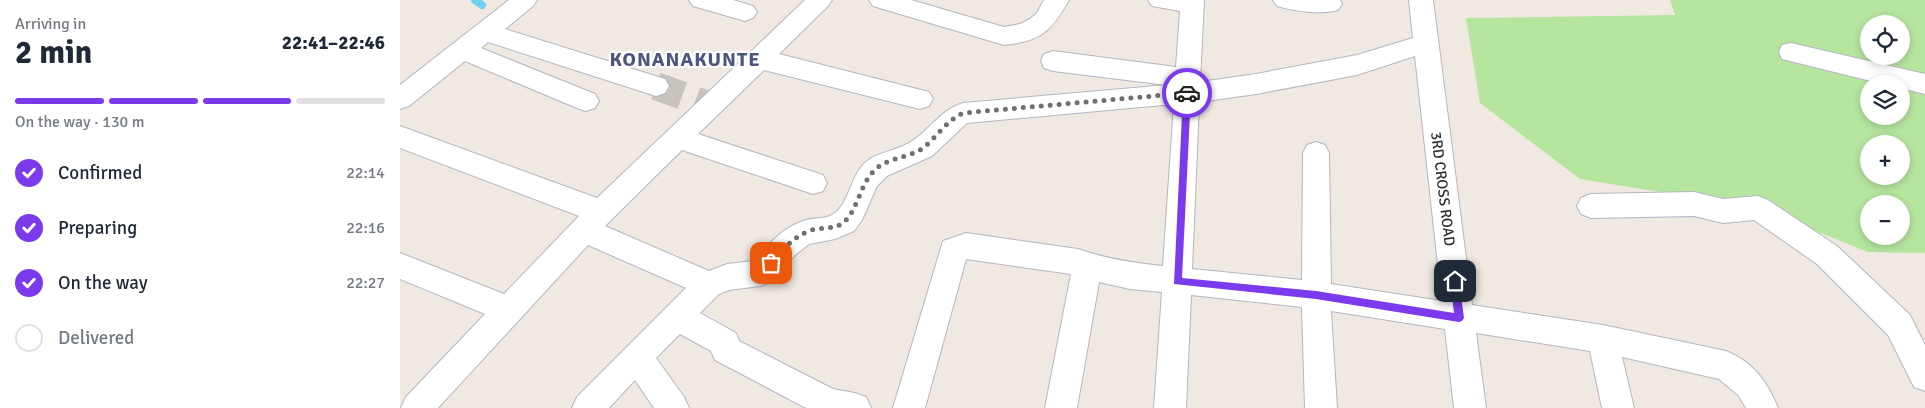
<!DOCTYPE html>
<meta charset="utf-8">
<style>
:root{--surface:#fff;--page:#f6f6f7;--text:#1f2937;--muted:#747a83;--line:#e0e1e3;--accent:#7c3aed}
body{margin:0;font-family:Signika,sans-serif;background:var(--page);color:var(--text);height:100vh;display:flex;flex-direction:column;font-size:19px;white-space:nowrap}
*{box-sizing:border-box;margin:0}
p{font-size:16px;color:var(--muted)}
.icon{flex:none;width:28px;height:28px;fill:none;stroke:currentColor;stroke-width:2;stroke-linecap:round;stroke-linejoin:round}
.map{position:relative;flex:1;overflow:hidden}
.panel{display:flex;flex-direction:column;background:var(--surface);width:400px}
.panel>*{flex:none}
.fabs{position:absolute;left:1460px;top:15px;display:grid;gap:10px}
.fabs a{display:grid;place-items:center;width:50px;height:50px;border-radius:50%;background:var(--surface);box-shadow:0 2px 8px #0003;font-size:25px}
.pin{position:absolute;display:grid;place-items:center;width:42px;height:42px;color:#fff;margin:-21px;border-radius:10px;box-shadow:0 2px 8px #0006}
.courier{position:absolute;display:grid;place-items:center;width:50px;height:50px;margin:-25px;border:4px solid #7c3aed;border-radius:50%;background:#fff;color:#222;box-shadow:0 1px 6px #0007}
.overview em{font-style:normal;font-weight:700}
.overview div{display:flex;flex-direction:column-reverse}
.overview{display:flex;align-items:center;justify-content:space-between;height:85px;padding:0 15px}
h1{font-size:32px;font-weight:700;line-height:38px}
.bar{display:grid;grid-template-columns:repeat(4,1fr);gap:8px 5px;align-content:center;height:60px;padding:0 15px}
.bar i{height:6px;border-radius:4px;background:var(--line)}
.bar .on{background:var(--accent)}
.bar p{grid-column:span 4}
ol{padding:0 15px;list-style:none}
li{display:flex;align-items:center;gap:15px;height:55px}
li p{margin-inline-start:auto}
li .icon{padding:5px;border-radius:50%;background:var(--accent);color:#fff;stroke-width:4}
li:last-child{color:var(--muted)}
li i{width:28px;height:28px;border:2px solid var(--line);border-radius:50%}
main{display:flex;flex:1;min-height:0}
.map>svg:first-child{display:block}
.green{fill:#b6e59e;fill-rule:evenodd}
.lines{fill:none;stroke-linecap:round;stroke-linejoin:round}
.stream{stroke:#75cff0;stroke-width:8}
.minor-tunnel{stroke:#c8c4bd;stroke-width:28;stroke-dasharray:28 14;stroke-linecap:butt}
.minor-casing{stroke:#b4b7c1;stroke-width:2}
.minor{fill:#fff;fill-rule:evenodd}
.route{fill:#7c3aed}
.done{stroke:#726f6d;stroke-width:5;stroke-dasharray:0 9}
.labels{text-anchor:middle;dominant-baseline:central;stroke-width:4.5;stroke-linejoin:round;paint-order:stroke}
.street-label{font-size:15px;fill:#2e2e2e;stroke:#fff}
.district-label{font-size:20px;font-weight:bold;letter-spacing:1px;fill:#4d5680;stroke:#fff}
</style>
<main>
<section class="panel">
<div class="overview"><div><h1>2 min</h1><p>Arriving in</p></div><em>22:41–22:46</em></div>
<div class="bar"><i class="on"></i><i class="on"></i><i class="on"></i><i></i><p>On the way · 130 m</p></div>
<ol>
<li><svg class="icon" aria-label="check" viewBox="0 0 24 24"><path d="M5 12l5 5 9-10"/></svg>Confirmed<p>22:14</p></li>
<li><svg class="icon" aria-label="check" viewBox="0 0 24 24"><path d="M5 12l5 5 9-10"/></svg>Preparing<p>22:16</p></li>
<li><svg class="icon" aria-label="check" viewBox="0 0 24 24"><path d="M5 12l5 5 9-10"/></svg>On the way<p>22:27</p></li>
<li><i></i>Delivered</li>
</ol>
</section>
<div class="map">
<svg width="1525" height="408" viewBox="0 0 1525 408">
<rect width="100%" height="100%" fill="#efe9e1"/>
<path class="green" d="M1270,0H1525V253L1468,252L1358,208L1180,179L1080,103L1066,18L1275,15ZM1469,24H1501V56H1469ZM1469,84H1501V116H1469ZM1469,144H1501V176H1469ZM1469,204H1501V236H1469Z"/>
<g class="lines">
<path class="stream" d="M75,0L82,5"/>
<path class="minor-tunnel" d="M256,86L311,106"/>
<defs>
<path id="minor" d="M109,0H137L133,6L105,29L265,79L269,86L265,93L256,96L88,42L81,48L195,94L199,101L195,108L186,111L177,108L65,61L9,106L0,109V85Z
M289,0H333L353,6L357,12L353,18L345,21L293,6Z
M405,0H432L428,6L379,54L529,92L533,99L529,106L520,109L364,70L298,134L423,175L427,183L423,191L413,194L282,150L205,226L309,271L327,264L353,261C370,244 382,227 406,220C414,218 425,219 432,215C448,206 450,180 462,166C475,151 496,152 512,141C531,129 540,110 563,103L767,85L653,71L644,68L641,61L644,54L653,51L776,67L780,11L752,6L748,0H804L800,82L856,74L957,55L1013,38L1009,0H1033L1072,305L1203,325L1326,351C1353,362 1367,381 1378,408H1346L1338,395L1319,379L1222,357L1234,408H1202L1190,351L1076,333L1086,408H1054L1045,329L931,311L937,408H905L902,307L791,295L786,408H754L762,292L730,289L699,282L677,408H645L671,274L566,259L525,408H493L543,241L566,233L678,249C706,259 734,263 763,266L774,104L567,123L532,156L487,176L477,186L462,220L454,231L435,239L409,244L394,256L370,282L360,286L329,290L319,294L300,313L336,333L339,341L433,389L455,393L466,397L471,408H406L315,360L311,351L280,334L256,358L284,397L289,408H254L235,380L209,408H172L177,397L286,288L188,245L38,408H1L6,397L85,314L0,279V253L104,294L179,216L0,148V126L197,198ZM1015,56L1042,301L931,284L929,153L925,145L916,142L907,145L903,153L902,280L792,269L799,102L856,94L957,75Z
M469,0H511L604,27L620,24L630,19L637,13L644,0H669C651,31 642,41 604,45L473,6Z
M873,0H940L942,4L938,10C921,15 894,11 877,6Z
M1391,43L1525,74V94L1501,88V84H1483L1382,59L1379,52L1382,45Z
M1294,192L1323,199L1358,196L1368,200L1437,246L1510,315L1525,345V391L1514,387L1488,335L1417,264L1354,220L1323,223L1294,216L1191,218L1181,214L1177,206L1181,198L1191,194Z"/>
</defs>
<use href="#minor" class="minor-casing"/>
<use href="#minor" class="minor"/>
</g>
<path class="route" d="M787,90L791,93L782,278L916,291L1054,313L1050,281L1055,277L1059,281L1064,318L1062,321L1059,322L916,299L774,284L783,93Z"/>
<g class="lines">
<path class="done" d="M371,263C383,249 394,236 412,230C422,227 435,230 444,222C457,211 460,186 472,173C485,157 507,159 523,148C537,137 546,121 563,113L787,93"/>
</g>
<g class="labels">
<g class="street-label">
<text transform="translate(1043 189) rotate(83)">3RD CROSS ROAD</text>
</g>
<g class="district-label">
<text x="285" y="59">KONANAKUNTE</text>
</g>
</g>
</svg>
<div class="fabs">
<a><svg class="icon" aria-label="locate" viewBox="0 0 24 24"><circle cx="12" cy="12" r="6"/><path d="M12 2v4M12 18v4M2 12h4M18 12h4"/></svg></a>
<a><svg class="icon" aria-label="layers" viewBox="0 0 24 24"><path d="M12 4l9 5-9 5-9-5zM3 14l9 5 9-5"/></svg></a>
<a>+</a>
<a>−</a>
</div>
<div class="pin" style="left:371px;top:263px;background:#ea580c"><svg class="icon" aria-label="bag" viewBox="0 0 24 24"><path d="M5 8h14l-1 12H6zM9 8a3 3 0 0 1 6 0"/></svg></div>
<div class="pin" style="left:1055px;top:281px;background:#1f2937"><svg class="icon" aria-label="home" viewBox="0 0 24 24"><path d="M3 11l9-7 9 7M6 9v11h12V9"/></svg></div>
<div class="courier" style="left:787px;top:93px"><svg class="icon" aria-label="car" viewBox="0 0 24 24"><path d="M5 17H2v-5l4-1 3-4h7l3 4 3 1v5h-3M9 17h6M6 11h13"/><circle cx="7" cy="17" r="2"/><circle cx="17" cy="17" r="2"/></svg></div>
</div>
</main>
